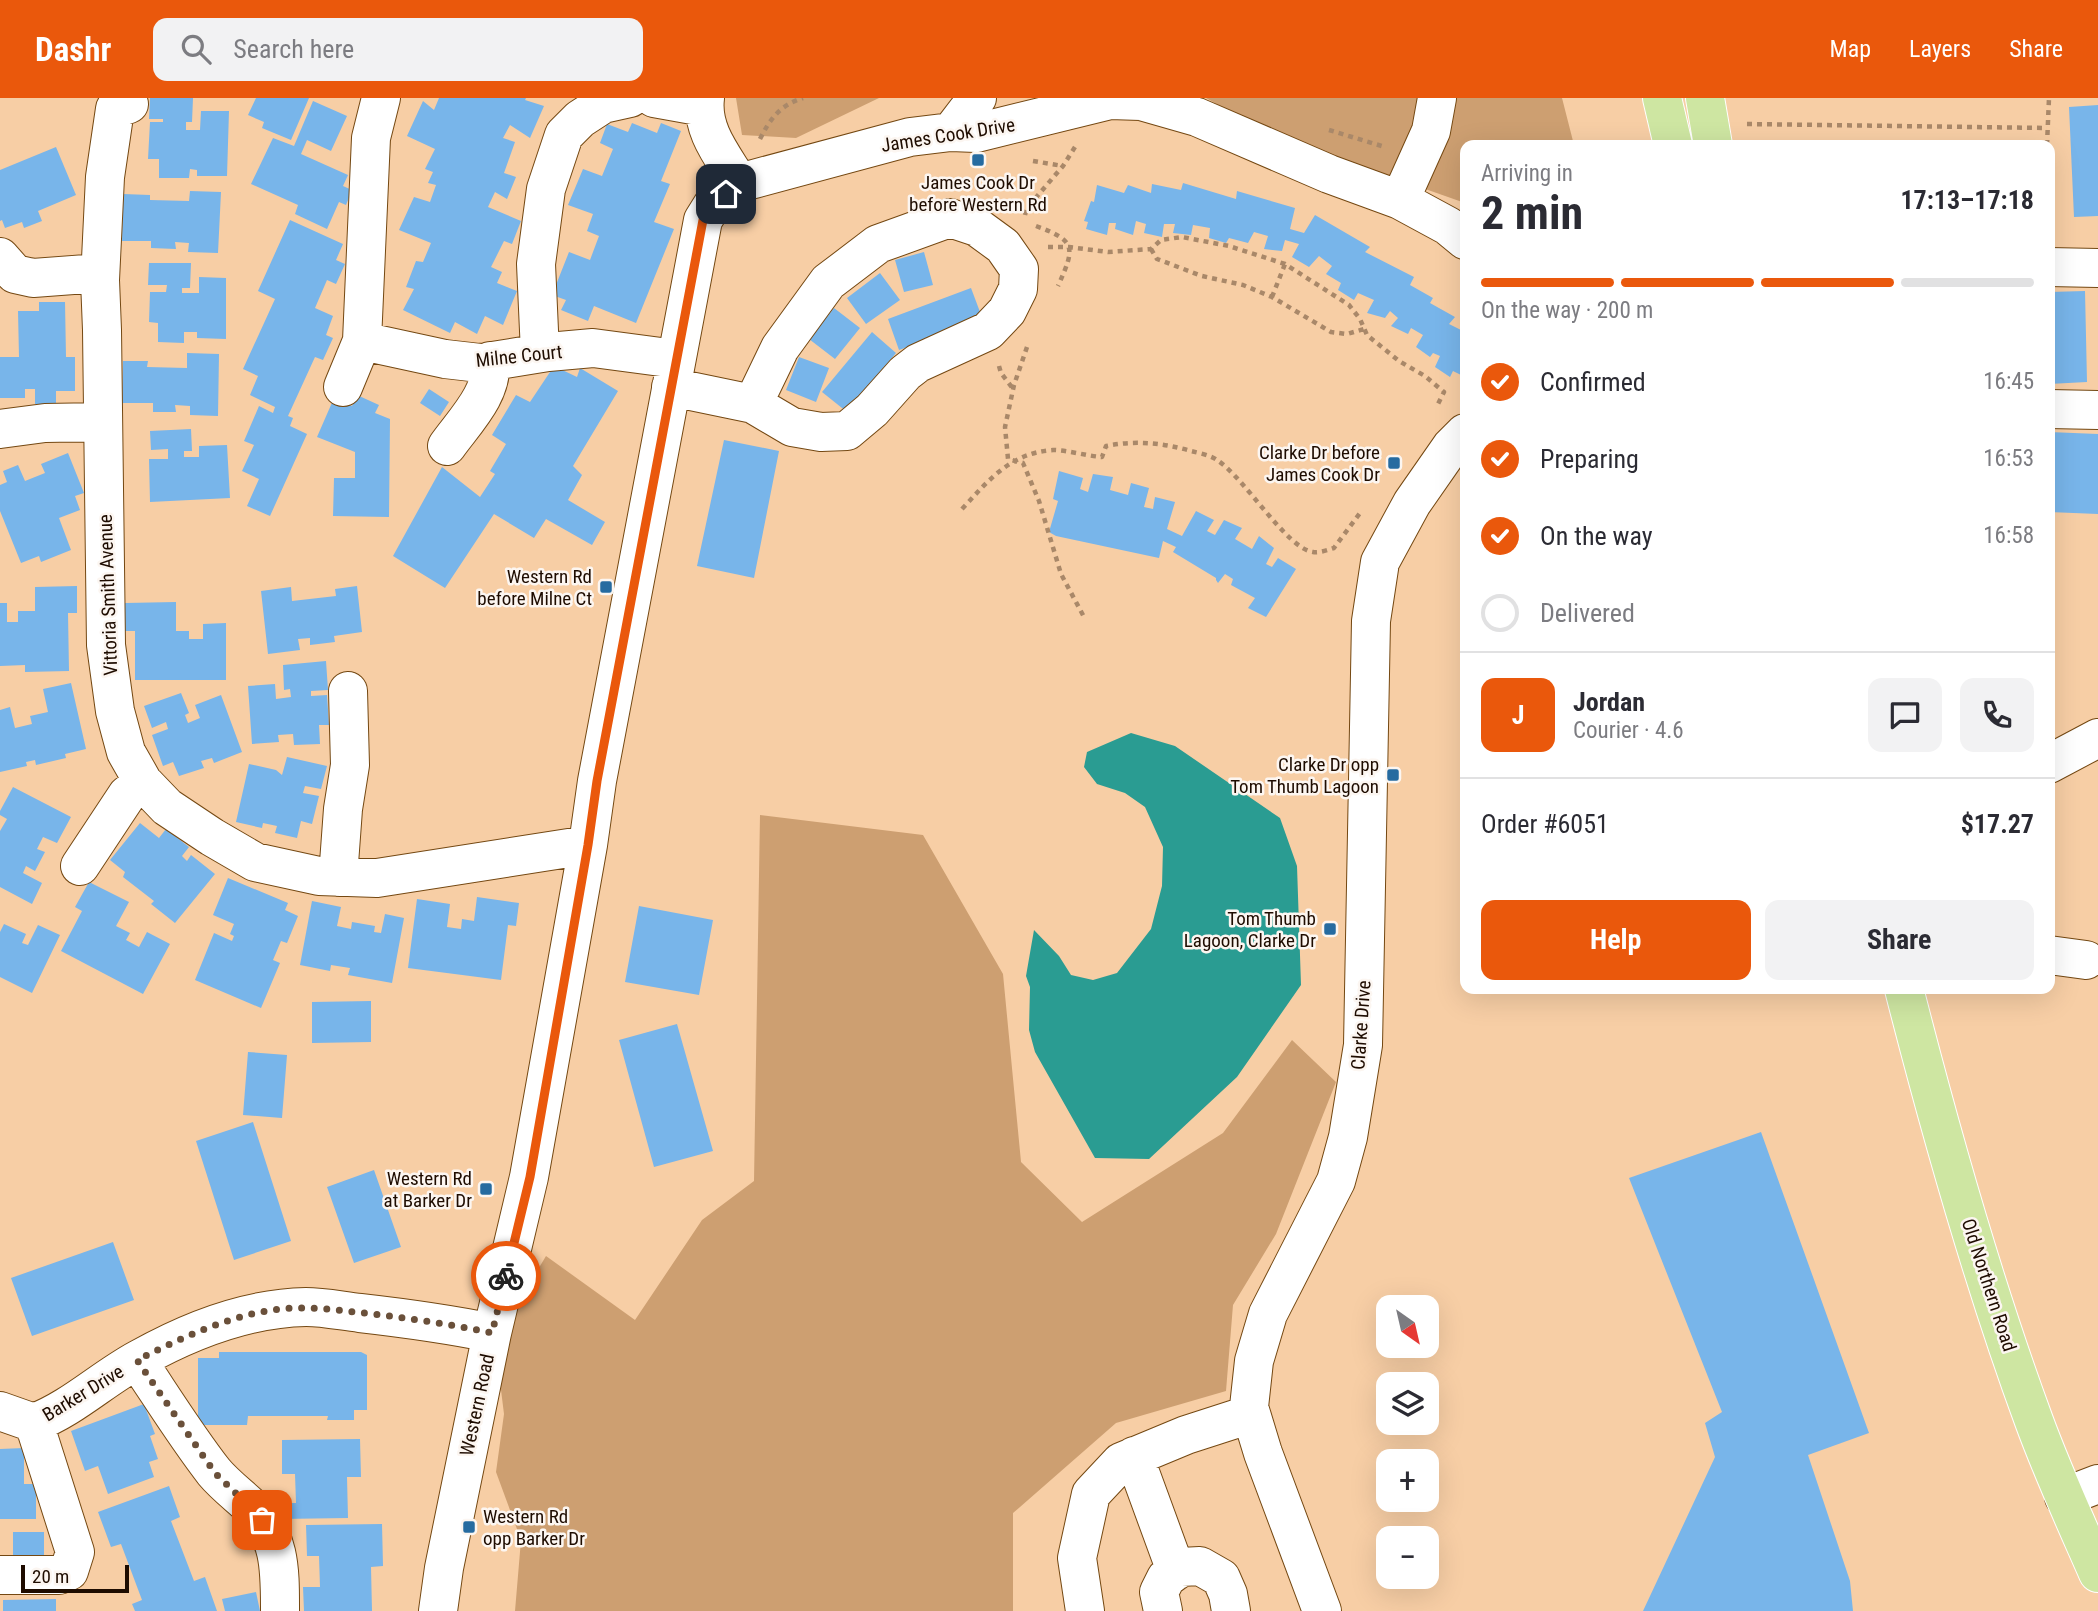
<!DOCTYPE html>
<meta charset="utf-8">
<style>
:root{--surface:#fff;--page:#f2f2f3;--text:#2b2b33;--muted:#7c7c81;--line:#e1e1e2;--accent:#ea580c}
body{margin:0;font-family:"Roboto Condensed",sans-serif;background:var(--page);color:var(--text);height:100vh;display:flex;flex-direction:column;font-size:26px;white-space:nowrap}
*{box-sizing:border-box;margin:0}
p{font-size:23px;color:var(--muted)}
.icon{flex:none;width:38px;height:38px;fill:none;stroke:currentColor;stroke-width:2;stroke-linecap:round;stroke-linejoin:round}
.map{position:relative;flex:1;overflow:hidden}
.sheet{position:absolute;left:1460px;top:42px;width:595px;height:854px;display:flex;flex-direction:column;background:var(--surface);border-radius:14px;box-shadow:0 7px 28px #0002}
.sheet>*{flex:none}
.needle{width:46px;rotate:146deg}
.buttons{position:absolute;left:1376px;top:1197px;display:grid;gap:14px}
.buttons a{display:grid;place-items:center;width:63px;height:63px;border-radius:14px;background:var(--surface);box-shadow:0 7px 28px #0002;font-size:35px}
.scale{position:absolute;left:21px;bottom:18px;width:108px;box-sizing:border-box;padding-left:7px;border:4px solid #1e0c00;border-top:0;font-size:19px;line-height:24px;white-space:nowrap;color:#1e0c00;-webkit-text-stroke:5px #fcf6f1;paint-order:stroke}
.pin{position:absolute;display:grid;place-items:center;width:60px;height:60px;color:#fff;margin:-30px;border-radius:14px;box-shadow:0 4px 10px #0006}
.courier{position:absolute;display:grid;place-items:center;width:70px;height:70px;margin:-35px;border:5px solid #ea580c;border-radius:50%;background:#fff;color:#222;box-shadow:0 2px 9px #0007}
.head em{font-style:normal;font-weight:700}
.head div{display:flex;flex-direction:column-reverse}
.head{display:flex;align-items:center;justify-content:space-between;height:119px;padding:0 21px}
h1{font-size:46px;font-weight:700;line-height:52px}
.bar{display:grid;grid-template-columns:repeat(4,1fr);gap:10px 7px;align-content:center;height:84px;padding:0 21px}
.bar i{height:9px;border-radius:5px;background:var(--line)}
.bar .on{background:var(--accent)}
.bar p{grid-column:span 4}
.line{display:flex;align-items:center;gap:18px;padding:0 21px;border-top:2px solid var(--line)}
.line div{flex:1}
.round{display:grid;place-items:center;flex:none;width:74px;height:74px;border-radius:14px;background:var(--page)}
ol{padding:0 21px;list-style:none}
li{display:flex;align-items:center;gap:21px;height:77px}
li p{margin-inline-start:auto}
li .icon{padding:7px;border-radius:50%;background:var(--accent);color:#fff;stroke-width:4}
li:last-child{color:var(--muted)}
li i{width:38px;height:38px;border:4px solid var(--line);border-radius:50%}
.primary-button{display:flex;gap:14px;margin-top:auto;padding:14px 21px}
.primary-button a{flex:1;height:80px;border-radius:14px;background:var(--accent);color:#fff;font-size:28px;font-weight:700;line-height:80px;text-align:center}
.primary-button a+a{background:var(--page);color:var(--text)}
header{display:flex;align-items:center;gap:42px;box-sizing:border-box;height:98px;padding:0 35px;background:var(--accent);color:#fff}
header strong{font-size:33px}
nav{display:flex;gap:38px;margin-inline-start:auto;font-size:24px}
.search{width:490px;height:63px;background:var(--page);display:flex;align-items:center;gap:18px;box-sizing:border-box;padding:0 24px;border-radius:14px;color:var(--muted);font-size:26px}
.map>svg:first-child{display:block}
.green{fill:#cd9f71}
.water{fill:#2a9c92}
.building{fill:#78b5ea}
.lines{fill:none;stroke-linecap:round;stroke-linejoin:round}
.minor-casing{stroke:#744812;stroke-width:40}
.major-casing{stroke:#fff;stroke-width:40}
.path{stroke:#a98869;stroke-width:4.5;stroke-dasharray:5 5;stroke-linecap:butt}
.minor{stroke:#fff;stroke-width:38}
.major{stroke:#cee6a2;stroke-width:38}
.done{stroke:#6a503a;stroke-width:7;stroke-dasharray:0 12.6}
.route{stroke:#ea580c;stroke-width:9}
.poi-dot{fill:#266ba0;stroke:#fcf6f1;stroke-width:2.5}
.labels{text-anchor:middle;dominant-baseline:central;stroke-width:5;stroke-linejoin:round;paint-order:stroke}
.street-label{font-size:19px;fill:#1e0c00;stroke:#fcf6f1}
.poi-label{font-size:19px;fill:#1e0c00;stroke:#fcf6f1;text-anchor:end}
</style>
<header>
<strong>Dashr</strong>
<div class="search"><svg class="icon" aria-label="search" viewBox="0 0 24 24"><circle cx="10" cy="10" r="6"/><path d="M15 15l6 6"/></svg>Search here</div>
<nav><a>Map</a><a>Layers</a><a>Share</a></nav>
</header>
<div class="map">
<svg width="2098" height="1513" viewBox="0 0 2098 1513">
<rect width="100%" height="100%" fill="#f7cea5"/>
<path class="green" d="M736,0H879L796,40L742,37Z
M1206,0H1562L1574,47H1465V105L1272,37Z
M760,717L923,737L1003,876L1021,1064L1082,1124L1223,1035L1292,942L1336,984L1276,1136L1233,1207L1226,1293L1116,1325L1013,1415V1513H515L521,1442L496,1374L504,1316L495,1244L546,1158L635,1222L702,1122L754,1083Z"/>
<path class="water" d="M1131,635L1175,648L1280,720L1297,768L1301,887L1237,979L1149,1061L1095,1060L1035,954L1029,932L1030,889L1026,878L1034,832L1059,858L1071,877L1093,882L1117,875L1151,831L1162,788L1163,749L1145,709L1125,695L1097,686L1084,669L1087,654Z"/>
<path class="building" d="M150,0H193L192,24H186V32H200L201,13H229L227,78H197V72L190,71L189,80H159V61H148L150,24H163V21H149Z
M256,0H309L291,42L262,30L264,24L248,17Z
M439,0H526L525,2L544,8L530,40L510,27L503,40L515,44L504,75L516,79L507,101L495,94L488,109L521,123L512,146L504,143L491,169L502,174L497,185L517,193L503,227L485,218L477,236L455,224L450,235L403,212L414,191L406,189L416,163L423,164L431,145L399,132L414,99L430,104L436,87L428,85L433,74L425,71L435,51L407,38L423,3L434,12Z
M313,3L347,18L331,53L307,42L301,56L348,77L343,88L352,92L346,107L339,104L327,131L295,116L298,107L251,86L273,40L294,48Z
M2098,7V118L2074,119L2069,9Z
M632,25L657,35L661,25L681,33L661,83L670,86L654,124L674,131L636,225L594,208L588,223L561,212L566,202L552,197L569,154L590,162L599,138L587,133L593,116L568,107L583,71L602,78L613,51L600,45L607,26L628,34Z
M2040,44V47H1973V45Z
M56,49L76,97L38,113L42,123L24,130L22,124L5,130L2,122L0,123V72Z
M1183,85L1236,101L1237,93L1295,110L1290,131L1304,135L1315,117L1370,149L1365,154L1414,179L1410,187L1433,200L1430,205L1455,219L1449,226L1465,234V279L1453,273L1450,279L1435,269L1440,258L1433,255L1430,259L1416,249L1423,237L1411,230L1408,236L1391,228L1398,220L1390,213L1385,220L1367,215L1374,202L1358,195L1354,202L1338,192L1341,185L1326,176L1332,168L1319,158L1309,169L1292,159L1299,146L1285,142L1282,153L1264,151L1268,138L1254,134L1248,145L1229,140L1226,145L1209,140L1210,130L1193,127L1191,137L1173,135L1175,126H1164L1162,139L1144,135L1146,126L1136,123L1133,137L1115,131L1116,125H1109L1107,137L1086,131L1088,124L1084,123L1091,103L1094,104L1097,87L1124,95L1128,87L1151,95L1152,86L1181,92Z
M190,93L221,94L218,155L188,154L189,145L175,144L176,151L151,150V143H122L123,96L150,97V102L189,103Z
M290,122L343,146L336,162L345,166L336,186L327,182L315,210L333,218L326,237L333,240L323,262L315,259L288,318L293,320L290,328L307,336L270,418L247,408L259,381L242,373L254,347L244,343L259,308L273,315L275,309L250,297L258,278L243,271L275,201L258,193Z
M924,154L933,187L904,194L895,162Z
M149,165H191L190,190H182V195H199V179L226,180V241L197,240V234H184V245L158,244V225L149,224L150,194H166L167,187H148Z
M880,175L900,202L866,226L847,200Z
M971,190L983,222L899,252L888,221Z
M2085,193L2087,284L2049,286V194Z
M39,204H65L66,259H75V293H56V306H35V291H25V300H0V259H19L18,213H39Z
M834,210L860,230L835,261L809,241Z
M872,234L896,255L847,314L822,294Z
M187,255L219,256L218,318L190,317V308L175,307L176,314H153V305H122L123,263H148L147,269L187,270Z
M799,259L829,270L816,304L786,292Z
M554,268L577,279L580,270L618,293L573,368L582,377L568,402L605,424L592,447L546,421L534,440L494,416L445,490L393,458L442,369L480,399L495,376L490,373L506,346L492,337L516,297L530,304Z
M429,291L449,304L440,318L420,305Z
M357,297L379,307L375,315L390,321L389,419L333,418L334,380H355V354L317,339L334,300L352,308Z
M191,331L192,353H184V359H199V348L227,347L230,400L150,404L149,361H168V351L151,352L150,333Z
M2049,334L2098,336V416L2049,414Z
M724,342L779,353L754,480L697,468Z
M68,355L84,395L75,398L80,412L59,420L71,452L41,464L39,458L21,465L0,413V387L7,384L3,373L18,367L25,383L45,375L41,366Z
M1059,373L1083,380L1080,391L1088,394L1093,376L1113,379L1110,392L1128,397L1131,385L1149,390L1144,409L1153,411L1155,399L1175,404L1167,431L1182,438L1196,413L1214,422L1207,433L1215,437L1224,422L1242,430L1235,441L1252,451L1259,438L1274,450L1266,466L1272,469L1278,460L1296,471L1266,519L1248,510L1255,500L1231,487L1233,481L1225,476L1218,485L1216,482V480L1173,454L1176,449L1163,443L1159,460L1056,438L1049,434L1058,403L1053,401Z
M77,488V515H68L69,573L25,574V567L0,568V505H7V524H18V513H35V489Z
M357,488L362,534L334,538L335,544L310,547V540L298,541L300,552L268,556L261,493L291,489L292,503L336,498L335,491Z
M176,504V533H189V541H203V526L226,525V582H135V533H125V505Z
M326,563L328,592L311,593V598L327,597L329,627H319L320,646L294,647L293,636L278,637L279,644L252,646L248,588L275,586L276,601L291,599L290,591L284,592L283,567Z
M71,585L86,651L65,656L66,660L36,667L35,662L26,664L27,668L0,674V612L10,609L15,630L32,626L30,618L48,614L43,591Z
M181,595L189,615L185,617L188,625L200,620L195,607L221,597L242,654L214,665L212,660L201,663L204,670L179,678L173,664L163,668L152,637L168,631L166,624L152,630L144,608Z
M287,659L327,668L321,691L305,688L303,695L319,698L312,726L301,723L297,740L275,735L277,728L263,725L262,730L236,724L249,666L276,672L282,677Z
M13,689L71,719L57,745L43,739L37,751L45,754L35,773L26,768L23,775L42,785L32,806L0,789V733L7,721L0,717V713Z
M140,725L159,740L166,731L189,749L182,758L187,763L191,757L215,776L175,825L151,806L154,803L123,779L125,774L110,762Z
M228,780L288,805L285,812L298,818L287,845L281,843L273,862L280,865L261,910L195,882L214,835L232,843L234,838L230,836L234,826L213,817Z
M89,784L129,804L116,828L130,835L126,842L139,849L147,834L170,846L143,896L61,853L82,813L75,809Z
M477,799L519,805L516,828L508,827L501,882L408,870L417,801L450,806L447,829L461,831L462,821L474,823Z
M312,803L341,809L337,828L351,831L352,824L375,828L374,834L381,835L385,816L404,820L392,885L348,877L350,870L331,867L330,873L300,867Z
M639,808L713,822L699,897L625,884Z
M4,826L26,836L22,845L28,847L38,827L60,837L32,895L0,879V834Z
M371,903V944L312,945V904Z
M677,926L713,1053L654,1069L619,942Z
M248,954L287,957L282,1020L243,1017Z
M253,1024L291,1143L234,1162L196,1043Z
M1761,1034L1869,1335L1808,1357L1850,1483L1853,1513H1643L1715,1359L1705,1325L1722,1314L1629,1080Z
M374,1072L401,1149L354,1165L327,1089Z
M113,1144L134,1202L32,1238L11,1180Z
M219,1254H361L367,1257V1312H354V1322H327L328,1318H248L247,1327H198V1260H219Z
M144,1306L155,1336L150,1338L158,1361L149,1364L154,1379L108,1396L98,1368L85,1373L71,1333Z
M360,1341L361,1379H347L348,1420L280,1421V1405H296L295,1376H282V1342Z
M24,1350V1386H36V1421H0V1351Z
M169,1388L180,1419L171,1423L194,1483L205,1479L217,1513H135L132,1506L142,1502L121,1446L111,1449L98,1414Z
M382,1426L383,1468L371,1469L372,1513H304L303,1489H320L319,1458H307L306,1427Z
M13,1434H44V1465H13Z
M256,1494L260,1513H225L222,1501Z
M56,1501V1513H3V1502Z"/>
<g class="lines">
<defs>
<path id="minor" d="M654,0L704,9
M705,0C701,33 723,58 739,85
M129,6L115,11L105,79L100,182L102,232L106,547L115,613L126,654L143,684L167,709L212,739L255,764L319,778L377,780L588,747
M951,34L977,0
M1400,102L1431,33L1437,0
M0,159L15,176L33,180L100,175
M2049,169L2098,170
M362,243L445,261L480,265L548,254L593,250L676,261
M540,255L536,166L546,91L564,37L580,21L603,6L630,0
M343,289L362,243L371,40L381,0
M671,289L753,306L792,329L821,334L847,333L872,312L905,275L918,265L988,233L1007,213L1018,191L1019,171L1003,148L977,129L950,120L878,146L828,184L780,250L753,306
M2049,311L2098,312
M0,331L45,325L103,324
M447,348C464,324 494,295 490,263
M2049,666L2098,640
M80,768L127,697L143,684
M338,779L343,711L350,667L348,593
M2049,857L2086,862
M137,1262C162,1299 186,1338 214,1374C224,1386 237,1396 249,1407C281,1438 280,1472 280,1513
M0,1313L34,1325C73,1310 102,1281 139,1261C189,1233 248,1210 306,1209C324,1209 342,1213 360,1215C404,1220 448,1226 492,1235
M1134,1358L1176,1473
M2064,1399L2098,1386
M0,1477H59L69,1473L75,1454L34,1325
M438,1513L444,1470L492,1235L529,1079L588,747L597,683L703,122L713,106L739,85L910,39L951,34L976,35L1110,2L1141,3L1197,19L1329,76L1400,102L1448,128L1465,142
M1085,1513L1077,1460L1091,1396L1121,1364L1186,1337L1251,1316
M1163,1513L1159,1494L1166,1480L1181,1469L1200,1468L1221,1480L1228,1496L1231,1513
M1322,1513L1263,1355L1249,1309L1254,1263L1268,1216L1336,1083L1348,1039L1363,947L1371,523L1380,464L1412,405L1451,349L1465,335"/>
<path id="major" d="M1662,0L1673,47
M1705,0L1713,47
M1904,891C1941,1036 1982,1182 2034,1323C2053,1375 2076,1425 2098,1475"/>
</defs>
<use href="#minor" class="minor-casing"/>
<use href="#major" class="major-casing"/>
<path class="path" d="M1747,26L2047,30
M1329,32L1385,49
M760,41C770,21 780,7 803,0
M2047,47L2049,0
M1033,63L1063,68
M1025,117L1027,110L1063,68L1075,49
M1036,128C1077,143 1075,150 1058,188
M1048,149H1069L1108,154L1151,151L1161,142L1182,139L1229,148L1285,166L1349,207L1360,221L1367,237L1399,263L1425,278L1444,294L1437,308
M1151,151L1157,161L1202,178L1243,187L1272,199L1331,234L1347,236L1364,231
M1272,199L1285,166
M1027,249L1014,287L1005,329L1008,361L1023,365L1039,403L1061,476L1084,519
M999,268L1001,275L1014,292
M962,411C989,382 1010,355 1053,352C1067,352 1087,358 1102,359L1106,348C1136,342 1163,345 1191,353C1199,355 1210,357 1217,362C1244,379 1287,451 1313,454C1319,455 1328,452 1334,450L1360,415"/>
<use href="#minor" class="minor"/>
<use href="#major" class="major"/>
</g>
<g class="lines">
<path class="done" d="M262,1422L251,1410L215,1375L137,1262C180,1241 225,1219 273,1212C304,1207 334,1212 364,1215C407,1220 449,1226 492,1235L506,1178"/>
<path class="route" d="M506,1178L530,1079L588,747L597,683L703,122L713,106L726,96"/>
</g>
<g class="poi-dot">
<rect x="971" y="55" width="14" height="14" rx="3.5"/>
<rect x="1387" y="358" width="14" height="14" rx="3.5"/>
<rect x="599" y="482" width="14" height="14" rx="3.5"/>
<rect x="1386" y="670" width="14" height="14" rx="3.5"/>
<rect x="1323" y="824" width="14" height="14" rx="3.5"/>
<rect x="479" y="1084" width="14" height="14" rx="3.5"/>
<rect x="462" y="1422" width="14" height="14" rx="3.5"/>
</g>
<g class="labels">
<g class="street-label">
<text transform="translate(948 37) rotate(-9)">James Cook Drive</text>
<text transform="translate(519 258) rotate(-6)">Milne Court</text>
<text transform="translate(108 497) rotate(-92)">Vittoria Smith Avenue</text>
<text transform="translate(1361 927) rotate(-86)">Clarke Drive</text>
<text transform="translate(1989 1187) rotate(72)">Old Northern Road</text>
<text transform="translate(83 1295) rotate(-31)">Barker Drive</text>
<text transform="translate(477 1307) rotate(-78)">Western Road</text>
</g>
<g class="poi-label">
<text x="978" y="84" text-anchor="middle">James Cook Dr<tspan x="978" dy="22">before Western Rd</tspan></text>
<text x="1380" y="354">Clarke Dr before<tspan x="1380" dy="22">James Cook Dr</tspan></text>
<text x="592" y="478">Western Rd<tspan x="592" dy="22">before Milne Ct</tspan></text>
<text x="1379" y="666">Clarke Dr opp<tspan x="1379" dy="22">Tom Thumb Lagoon</tspan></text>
<text x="1316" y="820">Tom Thumb<tspan x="1316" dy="22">Lagoon, Clarke Dr</tspan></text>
<text x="472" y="1080">Western Rd<tspan x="472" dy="22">at Barker Dr</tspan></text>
<text x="483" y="1418" text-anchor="start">Western Rd<tspan x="483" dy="22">opp Barker Dr</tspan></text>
</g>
</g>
</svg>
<div class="buttons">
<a><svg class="needle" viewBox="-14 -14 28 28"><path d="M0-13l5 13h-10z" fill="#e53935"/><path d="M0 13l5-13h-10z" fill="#7c7c81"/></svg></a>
<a><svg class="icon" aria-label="layers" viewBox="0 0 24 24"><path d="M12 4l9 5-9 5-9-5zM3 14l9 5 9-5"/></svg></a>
<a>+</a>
<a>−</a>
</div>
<div class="scale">20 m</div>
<div class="pin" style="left:262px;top:1422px;background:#ea580c"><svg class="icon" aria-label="bag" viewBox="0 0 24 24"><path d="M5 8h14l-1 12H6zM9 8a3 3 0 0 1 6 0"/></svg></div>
<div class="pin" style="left:726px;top:96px;background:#1f2937"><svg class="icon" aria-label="home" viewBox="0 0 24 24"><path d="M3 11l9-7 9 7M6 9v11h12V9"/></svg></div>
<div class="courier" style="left:506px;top:1178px"><svg class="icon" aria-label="bike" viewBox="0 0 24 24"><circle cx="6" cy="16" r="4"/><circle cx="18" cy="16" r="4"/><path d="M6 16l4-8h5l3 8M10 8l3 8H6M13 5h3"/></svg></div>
<section class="sheet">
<div class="head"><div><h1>2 min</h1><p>Arriving in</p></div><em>17:13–17:18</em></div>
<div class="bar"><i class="on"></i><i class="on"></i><i class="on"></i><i></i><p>On the way · 200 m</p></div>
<ol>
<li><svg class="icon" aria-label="check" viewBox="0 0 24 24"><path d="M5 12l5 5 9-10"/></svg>Confirmed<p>16:45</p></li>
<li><svg class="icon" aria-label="check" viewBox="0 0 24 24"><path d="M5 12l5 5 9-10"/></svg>Preparing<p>16:53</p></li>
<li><svg class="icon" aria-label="check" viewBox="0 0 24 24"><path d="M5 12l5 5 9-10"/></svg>On the way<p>16:58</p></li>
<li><i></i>Delivered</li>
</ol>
<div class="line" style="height:126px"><b class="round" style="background:var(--accent);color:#fff">J</b><div><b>Jordan</b><p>Courier · 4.6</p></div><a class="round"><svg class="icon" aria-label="chat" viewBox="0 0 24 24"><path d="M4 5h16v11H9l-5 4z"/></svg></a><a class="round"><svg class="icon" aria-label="phone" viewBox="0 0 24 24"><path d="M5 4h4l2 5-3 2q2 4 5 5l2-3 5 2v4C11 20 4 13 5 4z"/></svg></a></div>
<div class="line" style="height:91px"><div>Order #6051</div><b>$17.27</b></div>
<div class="primary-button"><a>Help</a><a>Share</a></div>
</section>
</div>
